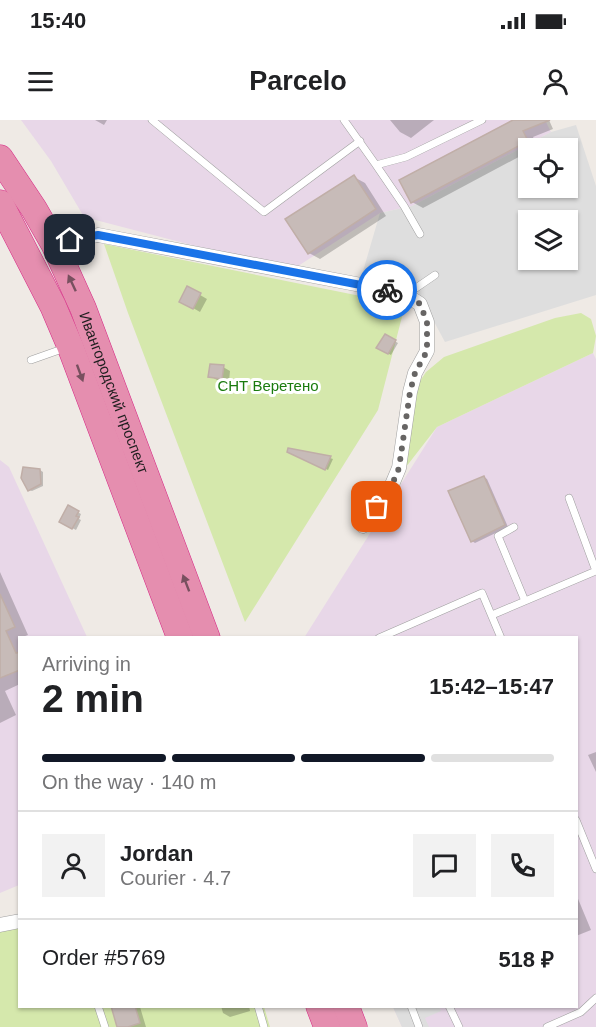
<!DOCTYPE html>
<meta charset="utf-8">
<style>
:root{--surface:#fff;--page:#f2f2f2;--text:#202124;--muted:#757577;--line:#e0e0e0;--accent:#111827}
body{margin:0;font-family:Arial,sans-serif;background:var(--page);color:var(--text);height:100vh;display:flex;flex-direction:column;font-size:22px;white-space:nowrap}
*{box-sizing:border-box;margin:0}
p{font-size:20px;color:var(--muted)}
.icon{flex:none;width:33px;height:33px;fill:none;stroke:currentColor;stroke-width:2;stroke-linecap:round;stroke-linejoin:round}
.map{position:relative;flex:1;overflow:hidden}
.side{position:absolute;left:18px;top:516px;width:560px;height:372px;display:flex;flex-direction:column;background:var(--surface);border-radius:0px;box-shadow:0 2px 4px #0004}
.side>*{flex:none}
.buttons{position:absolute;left:518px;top:18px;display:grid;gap:12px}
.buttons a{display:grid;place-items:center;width:60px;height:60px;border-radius:0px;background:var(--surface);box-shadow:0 2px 4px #0004;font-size:30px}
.pin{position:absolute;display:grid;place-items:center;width:51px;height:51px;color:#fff;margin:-26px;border-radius:12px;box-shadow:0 3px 9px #0006}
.courier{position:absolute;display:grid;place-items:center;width:60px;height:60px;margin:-30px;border:4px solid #1a73e8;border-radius:50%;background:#fff;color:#222;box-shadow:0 2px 8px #0007}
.summary em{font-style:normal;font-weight:700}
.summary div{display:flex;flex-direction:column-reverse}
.summary{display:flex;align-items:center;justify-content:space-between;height:102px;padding:0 24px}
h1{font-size:39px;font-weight:700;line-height:45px}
.bar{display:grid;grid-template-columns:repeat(4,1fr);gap:9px 6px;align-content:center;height:72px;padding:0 24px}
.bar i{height:8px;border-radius:4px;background:var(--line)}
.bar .selected{background:var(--accent)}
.bar p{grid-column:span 4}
.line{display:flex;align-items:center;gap:15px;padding:0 24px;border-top:2px solid var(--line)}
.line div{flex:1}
.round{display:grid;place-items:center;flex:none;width:63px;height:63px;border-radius:0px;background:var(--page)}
.status{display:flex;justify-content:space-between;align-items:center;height:42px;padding:0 30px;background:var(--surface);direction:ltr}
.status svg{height:16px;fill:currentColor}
header{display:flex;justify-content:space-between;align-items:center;height:78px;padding:0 24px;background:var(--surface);font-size:27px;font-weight:700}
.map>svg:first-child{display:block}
.industrial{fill:#e8d7e8}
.grass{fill:#d5e8ac}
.parking{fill:#dedede;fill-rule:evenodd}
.shadow{fill:#0003}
.building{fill:#c7bbb8;stroke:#c0aea7;stroke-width:1.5}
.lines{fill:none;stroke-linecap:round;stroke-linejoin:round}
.lane-casing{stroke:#9f9f9f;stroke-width:8}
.street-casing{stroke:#9f9f9f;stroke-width:15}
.highway-casing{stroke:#d62885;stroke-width:27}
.lane{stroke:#fff;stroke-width:7}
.street{stroke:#fff;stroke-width:14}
.highway{stroke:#e58eaf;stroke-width:26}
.oneway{fill:#78505f}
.done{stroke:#676564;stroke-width:6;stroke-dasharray:0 10.8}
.route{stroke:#1a73e8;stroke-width:8}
.labels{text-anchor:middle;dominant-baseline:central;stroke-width:6;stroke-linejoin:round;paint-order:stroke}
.park-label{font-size:15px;fill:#1a7b0e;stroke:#fff}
.street-label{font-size:15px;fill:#1e1e1e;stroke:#fff}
</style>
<div class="status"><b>15:40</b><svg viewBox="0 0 49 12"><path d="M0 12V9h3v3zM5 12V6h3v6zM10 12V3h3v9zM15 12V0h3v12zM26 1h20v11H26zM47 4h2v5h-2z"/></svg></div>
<header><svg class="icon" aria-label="menu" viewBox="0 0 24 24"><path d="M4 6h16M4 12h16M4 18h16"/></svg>Parcelo<svg class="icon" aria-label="person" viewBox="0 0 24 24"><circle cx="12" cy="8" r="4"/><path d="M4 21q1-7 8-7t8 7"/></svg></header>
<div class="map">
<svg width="596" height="907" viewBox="0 0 596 907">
<rect width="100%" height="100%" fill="#efeae5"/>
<path class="industrial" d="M21,0H545L551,12L412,86L380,93L295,148L207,129L84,97L51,41Z
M593,233L596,239V907H402L393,887L576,886V518H304L437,307Z
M0,340L9,347L87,517L20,518L19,765L0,773Z"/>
<path class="grass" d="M104,124L405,185L378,290L245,502L128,193Z
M581,193L591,199L596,216L593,233L437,307L399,356L418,264L426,252L444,237L555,198Z
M19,805L20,886L264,887L270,907H0V809Z"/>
<path class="parking" d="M576,5L596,66V175L445,222L413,163H389L361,158L380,93L412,86L551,12ZM528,28H567V68H528ZM528,100H567V140H528Z
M393,887H439L441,891L425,898L429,907H402Z"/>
<path class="shadow" d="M95,0H107L104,5Z
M390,0H434L411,18L400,12Z
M516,0H549L553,9L533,17L538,27L528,28V32L423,88L412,82Z
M354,57L365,63L386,96L320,139L309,133Z
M188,168L207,179L200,192L181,181Z
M385,216L398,223L391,235L378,228Z
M223,247L230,251L229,262L217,260L210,256Z
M289,330L330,338L333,339L328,350L289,332Z
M40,350L43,352V366L32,371L29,370Z
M484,357L487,359L508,407L475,423L472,421Z
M68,387L81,394L79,399L81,400L76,410L61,402Z
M0,452L28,515L20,518V564L5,571L16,595L0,603Z
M596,632V652L588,635Z
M576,774L591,810L576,816Z
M123,886L140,887L146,907H119Z
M221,886H249L250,891L230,897L223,893Z"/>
<path class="building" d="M513,0H550L523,11L528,21L411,83L399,60Z
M354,55L376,89L308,134L285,99Z
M187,166L201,173L193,189L179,182Z
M385,214L396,220L388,234L376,228Z
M210,244L224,245L222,259L208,257Z
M288,328L325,335L331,336L325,350L287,332Z
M23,347L40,349L41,364L28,371L21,358Z
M484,356L505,405L471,422L448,371Z
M68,385L79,391L76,396L79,397L72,409L59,402Z
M0,474L15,507L6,511L16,533L20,532V550L0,558Z
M111,886H135L140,903L128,907H117Z"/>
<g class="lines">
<defs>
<path id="lane" d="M152,0L264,92L360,21
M344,0L376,45L406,37L482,0
M376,45L404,86L420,114
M403,173L416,168L435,155
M31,240L65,228
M569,378L596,451
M514,407L498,416L525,481
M492,495L596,451
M379,518L482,473L501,518
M576,700L596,749
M98,886L105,907
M258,886L264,907
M411,886L419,907
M449,886L459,907
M547,907L581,892L596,878"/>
<path id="street" d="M54,124L98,115L403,173L420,184L427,202V231L415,253L410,272L399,348L391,367L363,406
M0,805L20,801"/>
<g id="highway">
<path id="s1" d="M0,38L34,89L54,124L83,188L207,518"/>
<path d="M0,83L53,186L70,226L180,518"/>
<path d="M319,886L327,907"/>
<path d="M346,886L354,907"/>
</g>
</defs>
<use href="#lane" class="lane-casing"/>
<use href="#street" class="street-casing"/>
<use href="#highway" class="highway-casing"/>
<use href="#lane" class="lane"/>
<use href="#street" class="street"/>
<use href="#highway" class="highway"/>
</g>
<defs><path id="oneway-solid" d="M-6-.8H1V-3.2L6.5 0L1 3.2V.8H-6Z" transform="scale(1.5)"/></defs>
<g class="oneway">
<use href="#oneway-solid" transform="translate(72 163) rotate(-115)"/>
<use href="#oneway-solid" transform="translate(80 253) rotate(70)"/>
<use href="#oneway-solid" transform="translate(186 463) rotate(-111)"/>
</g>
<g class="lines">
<path class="done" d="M377,387L391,367L399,348L410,272L415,253L427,231V202L420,184L403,172L387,170"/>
<path class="route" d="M70,120L98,115L387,170"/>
</g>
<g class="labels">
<g class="park-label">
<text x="268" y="265">СНТ Веретено</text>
</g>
<g class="street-label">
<text stroke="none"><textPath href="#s1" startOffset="262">Ивангородский проспект</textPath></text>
</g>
</g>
</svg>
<div class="buttons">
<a><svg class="icon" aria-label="locate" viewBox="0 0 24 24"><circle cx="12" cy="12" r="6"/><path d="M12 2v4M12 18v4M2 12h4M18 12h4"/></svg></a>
<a><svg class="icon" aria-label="layers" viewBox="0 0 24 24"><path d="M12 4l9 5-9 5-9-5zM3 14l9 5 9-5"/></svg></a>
</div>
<div class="pin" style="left:377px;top:387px;background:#ea580c"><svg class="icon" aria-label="bag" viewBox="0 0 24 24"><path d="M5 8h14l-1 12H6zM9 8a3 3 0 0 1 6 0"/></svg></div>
<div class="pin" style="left:70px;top:120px;background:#1f2937"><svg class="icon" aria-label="home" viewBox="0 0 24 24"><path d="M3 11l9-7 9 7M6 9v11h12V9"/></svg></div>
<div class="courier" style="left:387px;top:170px"><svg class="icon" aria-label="bike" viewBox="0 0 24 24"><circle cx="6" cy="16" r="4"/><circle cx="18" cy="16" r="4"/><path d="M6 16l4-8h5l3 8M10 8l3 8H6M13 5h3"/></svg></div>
<section class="side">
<div class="summary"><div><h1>2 min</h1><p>Arriving in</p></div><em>15:42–15:47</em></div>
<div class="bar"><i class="selected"></i><i class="selected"></i><i class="selected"></i><i></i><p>On the way · 140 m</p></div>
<div class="line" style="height:108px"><a class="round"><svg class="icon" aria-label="person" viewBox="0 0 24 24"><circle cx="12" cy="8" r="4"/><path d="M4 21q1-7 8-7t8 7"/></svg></a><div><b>Jordan</b><p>Courier · 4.7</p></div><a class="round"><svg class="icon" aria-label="chat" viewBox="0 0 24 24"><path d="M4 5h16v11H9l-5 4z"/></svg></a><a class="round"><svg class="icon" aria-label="phone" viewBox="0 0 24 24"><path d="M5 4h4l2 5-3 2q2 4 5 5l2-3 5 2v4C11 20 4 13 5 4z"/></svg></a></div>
<div class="line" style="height:78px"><div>Order #5769</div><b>518 ₽</b></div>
</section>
</div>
